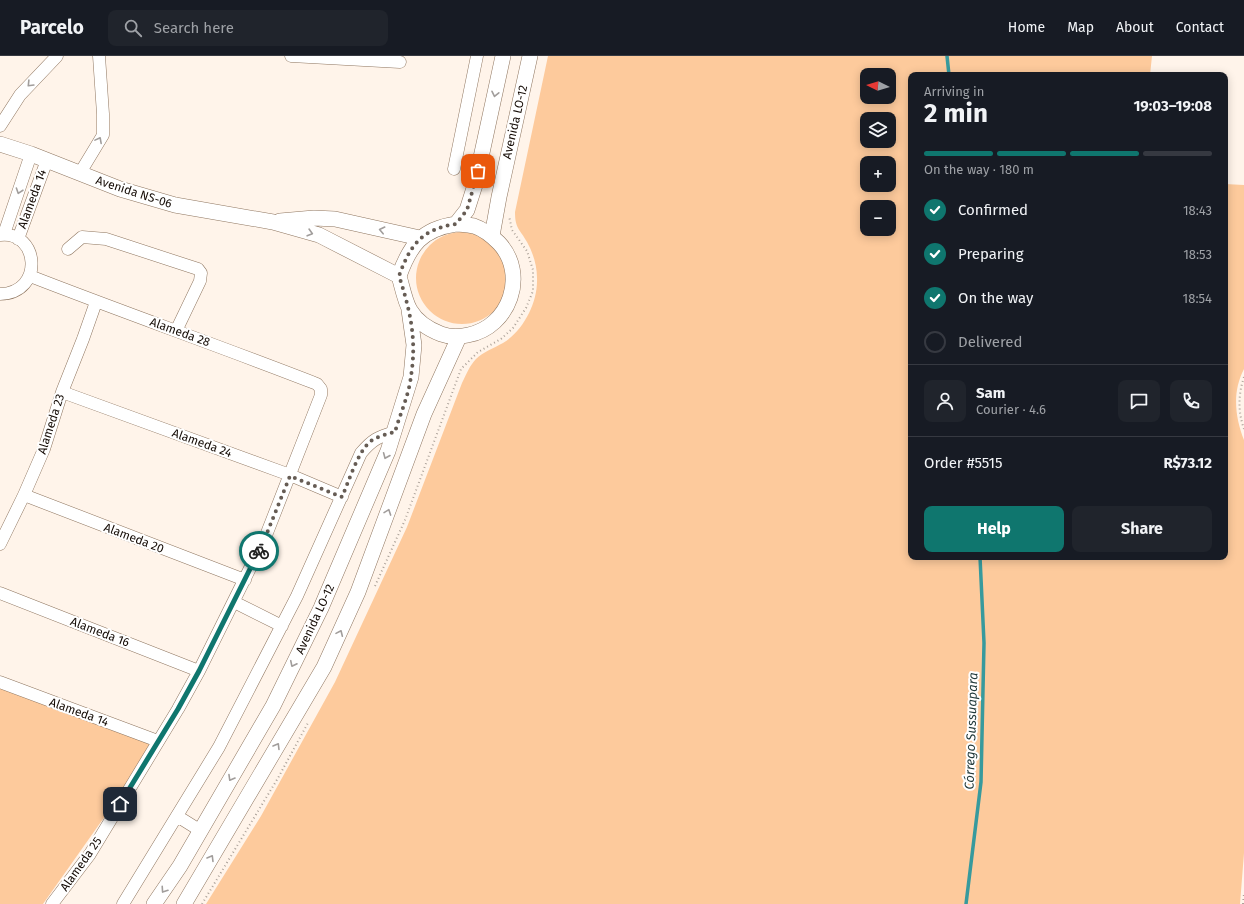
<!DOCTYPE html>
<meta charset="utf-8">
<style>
:root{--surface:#171b24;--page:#20242c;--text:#f1f3f6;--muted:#9ea1a6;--line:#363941;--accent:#0f766e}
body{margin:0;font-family:"Fira Sans",sans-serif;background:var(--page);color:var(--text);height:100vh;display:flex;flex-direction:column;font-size:15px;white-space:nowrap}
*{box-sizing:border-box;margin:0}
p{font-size:13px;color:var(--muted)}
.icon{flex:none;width:22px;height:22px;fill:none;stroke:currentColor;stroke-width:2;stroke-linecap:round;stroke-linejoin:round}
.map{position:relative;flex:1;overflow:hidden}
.side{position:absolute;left:908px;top:16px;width:320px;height:488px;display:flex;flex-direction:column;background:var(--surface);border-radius:8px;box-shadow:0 2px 10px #0003}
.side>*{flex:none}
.needle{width:26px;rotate:275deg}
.tools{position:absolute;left:860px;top:12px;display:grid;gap:8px}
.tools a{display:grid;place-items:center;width:36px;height:36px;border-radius:8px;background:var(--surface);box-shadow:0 2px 10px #0003;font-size:20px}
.pin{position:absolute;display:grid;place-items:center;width:34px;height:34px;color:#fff;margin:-17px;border-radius:8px;box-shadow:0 2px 6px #0006}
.courier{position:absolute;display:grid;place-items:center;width:40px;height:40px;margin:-20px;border:3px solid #0f766e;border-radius:50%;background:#fff;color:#222;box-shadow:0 1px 5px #0007}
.overview em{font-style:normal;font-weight:700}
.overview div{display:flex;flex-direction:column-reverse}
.overview{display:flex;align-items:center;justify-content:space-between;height:68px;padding:0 16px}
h1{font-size:26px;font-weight:700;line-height:30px}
.bar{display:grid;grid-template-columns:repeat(4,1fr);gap:6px 4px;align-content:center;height:48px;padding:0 16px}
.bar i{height:5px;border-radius:3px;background:var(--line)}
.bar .active{background:var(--accent)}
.bar p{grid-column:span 4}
.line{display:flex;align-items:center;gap:10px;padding:0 16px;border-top:1px solid var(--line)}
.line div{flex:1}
.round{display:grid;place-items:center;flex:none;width:42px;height:42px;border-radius:8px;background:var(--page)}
ol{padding:0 16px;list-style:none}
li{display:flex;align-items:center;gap:12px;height:44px}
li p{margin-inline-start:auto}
li .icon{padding:4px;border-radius:50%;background:var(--accent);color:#fff;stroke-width:4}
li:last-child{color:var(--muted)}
li i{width:22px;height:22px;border:2px solid var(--line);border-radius:50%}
.action{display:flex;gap:8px;margin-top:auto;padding:8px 16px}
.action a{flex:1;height:46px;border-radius:8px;background:var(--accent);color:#fff;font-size:16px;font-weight:700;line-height:46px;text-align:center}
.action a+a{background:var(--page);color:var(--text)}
header{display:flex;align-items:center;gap:24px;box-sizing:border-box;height:56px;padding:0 20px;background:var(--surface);border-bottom:1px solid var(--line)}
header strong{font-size:19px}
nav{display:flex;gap:22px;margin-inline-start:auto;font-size:14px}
.search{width:280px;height:36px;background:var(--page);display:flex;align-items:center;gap:10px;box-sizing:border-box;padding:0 14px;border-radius:8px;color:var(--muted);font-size:15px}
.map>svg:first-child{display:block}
.green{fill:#fdca9c;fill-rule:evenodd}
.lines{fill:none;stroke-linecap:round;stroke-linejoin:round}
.stream{stroke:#379a9d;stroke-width:3.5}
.minor-casing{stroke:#8f7660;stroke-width:13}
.tertiary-casing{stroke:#8f7660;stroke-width:16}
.path{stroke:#aba198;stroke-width:2;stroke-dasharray:1 3;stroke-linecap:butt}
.minor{stroke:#fff;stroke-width:12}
.tertiary{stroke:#fff;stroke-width:15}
.oneway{stroke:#a19d9b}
.done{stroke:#665c54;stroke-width:4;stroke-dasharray:0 7.2}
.route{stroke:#0f766e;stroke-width:5}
.labels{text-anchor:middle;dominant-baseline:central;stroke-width:4;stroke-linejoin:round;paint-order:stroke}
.street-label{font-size:12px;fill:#130a04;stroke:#fff}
.water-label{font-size:13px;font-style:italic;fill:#21393a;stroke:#fff}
</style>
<header>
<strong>Parcelo</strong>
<div class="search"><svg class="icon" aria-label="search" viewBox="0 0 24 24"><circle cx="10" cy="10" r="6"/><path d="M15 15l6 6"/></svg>Search here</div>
<nav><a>Home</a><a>Map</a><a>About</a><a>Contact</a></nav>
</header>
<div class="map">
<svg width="1244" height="848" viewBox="0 0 1244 848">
<rect width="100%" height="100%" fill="#fff4ea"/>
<path class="green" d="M548,0H1152L1150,19H911V501H1225V128L1244,129V313C1232,336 1235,361 1244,384V797L1240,848H206L261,760L335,626L407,471L462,327C466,319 470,309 476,303C483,296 494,292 503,287C524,274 538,246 537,222C537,209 533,197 527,186C520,173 515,173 515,156ZM867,19H889V41H867ZM867,63H889V85H867ZM867,107H889V129H867ZM867,151H889V173H867Z
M416 222a46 46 0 1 1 92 0a46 46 0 1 1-92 0Z
M0,626L158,685L43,848H0Z"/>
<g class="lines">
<path class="stream" d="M947,0L949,19
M966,848L981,726L984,587L980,501"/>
<defs>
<path id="minor" d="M291,0L400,6
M0,70L20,39L57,0
M454,113L477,0
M80,117L103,79V58L99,0
M4,178L31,98
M0,179C39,174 45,237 0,238
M18,183L47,104
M68,193L82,181L106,183L198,213L201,217L200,225L176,275
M30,220C125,257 222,291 317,328L321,333V339L265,482L199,615L178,653L90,798L52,848
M62,336L290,419L342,441
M24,439L245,524
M0,488L24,439L44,393L62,336L83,283L96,246
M0,537L199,615
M234,546L282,570
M0,626L158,685
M177,760L201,775
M123,848L219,691L297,540L361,397C373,383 378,381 395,376"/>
<path id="tertiary" d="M0,88L31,98L120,133L175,149L273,166L319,179L399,220
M280,165L314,162L335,163L420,182
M456,168C462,168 468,169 474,170C483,173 492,180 499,187C528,218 510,271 468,279C459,281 449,281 441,278C428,273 417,266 410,254C405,246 402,230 399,220C410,189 422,173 456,168Z
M456,168L467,154L475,129L503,0
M492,180L499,141L530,0
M154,848L180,810L273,650L321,552L388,395L411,321L414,289L409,254
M184,848L324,611L358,536L424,358L459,281"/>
</defs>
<use href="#minor" class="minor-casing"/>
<use href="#tertiary" class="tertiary-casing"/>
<path class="path" d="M1244,321C1238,339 1238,356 1244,373
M375,530L405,464L461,313L478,296L501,283L513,272L526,252L533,235V214L527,195L512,174L509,160
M202,848L278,722L309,665
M1243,848L1244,838"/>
<use href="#minor" class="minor"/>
<use href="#tertiary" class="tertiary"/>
</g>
<defs><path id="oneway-chevron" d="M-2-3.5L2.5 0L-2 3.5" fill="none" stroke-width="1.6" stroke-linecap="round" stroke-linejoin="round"/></defs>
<g class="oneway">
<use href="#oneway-chevron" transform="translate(30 28) rotate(134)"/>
<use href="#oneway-chevron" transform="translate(495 38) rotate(102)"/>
<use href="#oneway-chevron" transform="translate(99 84) rotate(-62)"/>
<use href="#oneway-chevron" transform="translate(19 135) rotate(109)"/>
<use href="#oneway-chevron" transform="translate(382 174) rotate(-167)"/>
<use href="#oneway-chevron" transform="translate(310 177) rotate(16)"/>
<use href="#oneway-chevron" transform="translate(386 400) rotate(113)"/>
<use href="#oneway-chevron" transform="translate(388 456) rotate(-70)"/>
<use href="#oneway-chevron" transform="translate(340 577) rotate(-66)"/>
<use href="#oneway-chevron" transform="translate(293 608) rotate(116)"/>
<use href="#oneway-chevron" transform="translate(277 690) rotate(-59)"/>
<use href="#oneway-chevron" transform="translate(231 722) rotate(120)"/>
<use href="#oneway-chevron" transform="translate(211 802) rotate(-59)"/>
<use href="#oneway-chevron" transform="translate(164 834) rotate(124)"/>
</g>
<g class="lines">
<path class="done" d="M259,495L265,482L290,420L342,441C349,425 358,395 371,385C378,380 387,378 395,376C400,358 409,339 411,320C417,283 410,254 399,220C410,189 422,173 456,168L467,154L478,115"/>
<path class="route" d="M120,748L178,653L199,615L259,495"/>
</g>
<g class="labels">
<g class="street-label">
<text transform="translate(515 66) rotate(-77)">Avenida LO-12</text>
<text transform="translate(134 136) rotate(18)">Avenida NS-06</text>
<text transform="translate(32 143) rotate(-70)">Alameda 14</text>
<text transform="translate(180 276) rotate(20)">Alameda 28</text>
<text transform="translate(51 368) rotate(-72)">Alameda 23</text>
<text transform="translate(202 387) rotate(20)">Alameda 24</text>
<text transform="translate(134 482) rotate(21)">Alameda 20</text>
<text transform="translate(315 563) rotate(-65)">Avenida LO-12</text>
<text transform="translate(100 576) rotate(21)">Alameda 16</text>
<text transform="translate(79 656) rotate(20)">Alameda 14</text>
<text transform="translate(81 808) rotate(-55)">Alameda 25</text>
</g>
<g class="water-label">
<text transform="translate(971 675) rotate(-88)">Córrego Sussuapara</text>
</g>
</g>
</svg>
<div class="tools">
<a><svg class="needle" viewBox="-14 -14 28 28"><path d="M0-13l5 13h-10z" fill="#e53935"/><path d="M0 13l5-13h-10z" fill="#9ea1a6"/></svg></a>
<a><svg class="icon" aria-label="layers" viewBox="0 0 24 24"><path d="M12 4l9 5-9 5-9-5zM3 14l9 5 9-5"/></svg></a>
<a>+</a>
<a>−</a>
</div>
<div class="pin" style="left:478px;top:115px;background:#ea580c"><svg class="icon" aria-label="bag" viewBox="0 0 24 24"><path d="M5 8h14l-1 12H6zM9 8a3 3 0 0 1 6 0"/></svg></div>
<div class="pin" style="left:120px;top:748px;background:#1f2937"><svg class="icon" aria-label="home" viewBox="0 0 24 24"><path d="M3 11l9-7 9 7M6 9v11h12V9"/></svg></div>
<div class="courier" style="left:259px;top:495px"><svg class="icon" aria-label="bike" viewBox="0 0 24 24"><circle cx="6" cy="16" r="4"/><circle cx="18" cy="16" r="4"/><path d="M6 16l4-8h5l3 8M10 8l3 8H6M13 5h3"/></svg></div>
<section class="side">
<div class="overview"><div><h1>2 min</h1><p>Arriving in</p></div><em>19:03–19:08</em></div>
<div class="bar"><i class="active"></i><i class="active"></i><i class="active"></i><i></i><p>On the way · 180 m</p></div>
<ol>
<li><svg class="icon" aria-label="check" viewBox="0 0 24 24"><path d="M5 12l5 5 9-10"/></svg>Confirmed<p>18:43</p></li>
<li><svg class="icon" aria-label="check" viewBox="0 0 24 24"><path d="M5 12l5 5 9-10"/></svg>Preparing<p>18:53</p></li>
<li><svg class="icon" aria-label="check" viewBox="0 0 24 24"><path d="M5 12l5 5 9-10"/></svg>On the way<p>18:54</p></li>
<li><i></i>Delivered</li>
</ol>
<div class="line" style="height:72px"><a class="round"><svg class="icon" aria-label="person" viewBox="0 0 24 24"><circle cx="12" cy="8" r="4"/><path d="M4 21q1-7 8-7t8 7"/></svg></a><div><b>Sam</b><p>Courier · 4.6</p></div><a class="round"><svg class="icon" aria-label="chat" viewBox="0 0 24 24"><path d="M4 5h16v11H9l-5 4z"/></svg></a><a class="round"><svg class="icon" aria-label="phone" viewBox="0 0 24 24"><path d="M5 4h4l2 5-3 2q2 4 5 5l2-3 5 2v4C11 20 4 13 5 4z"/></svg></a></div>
<div class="line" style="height:52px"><div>Order #5515</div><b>R$73.12</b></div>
<div class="action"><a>Help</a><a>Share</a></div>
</section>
</div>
